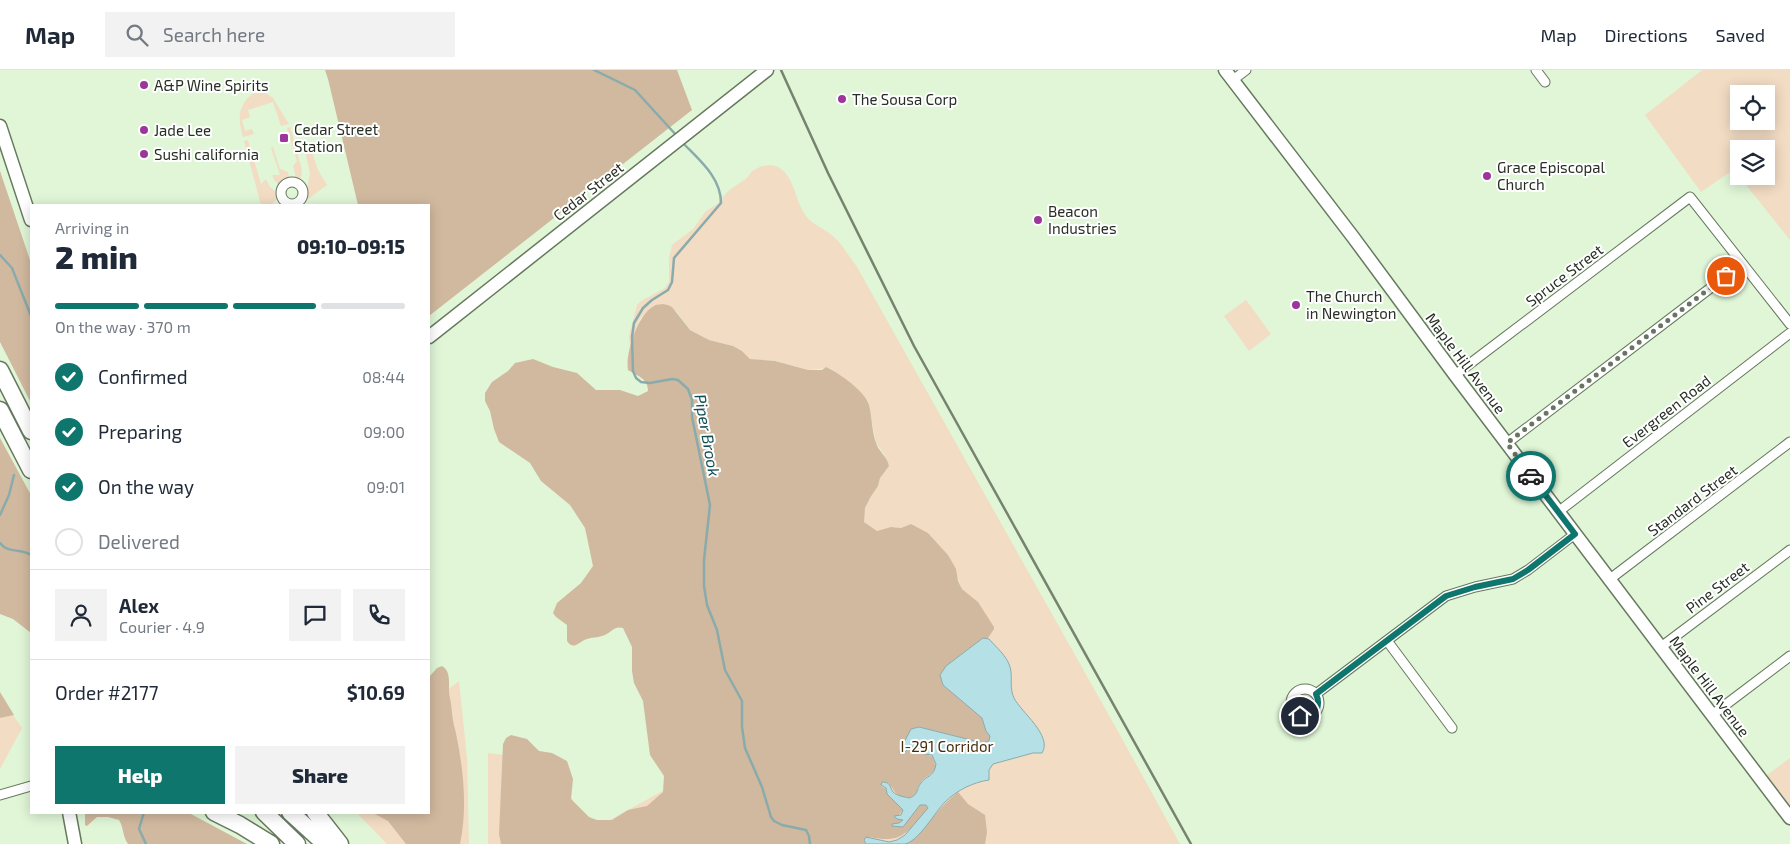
<!DOCTYPE html>
<meta charset="utf-8">
<style>
:root{--surface:#fff;--page:#f2f2f3;--text:#1f2937;--muted:#747a83;--line:#e0e1e3;--accent:#0f766e}
body{margin:0;font-family:"Exo 2",sans-serif;background:var(--page);color:var(--text);height:100vh;display:flex;flex-direction:column;font-size:19px;white-space:nowrap}
*{box-sizing:border-box;margin:0}
p{font-size:16px;color:var(--muted)}
.icon{flex:none;width:28px;height:28px;fill:none;stroke:currentColor;stroke-width:2;stroke-linecap:round;stroke-linejoin:round}
.map{position:relative;flex:1;overflow:hidden}
.sheet{position:absolute;left:30px;top:134px;width:400px;height:610px;display:flex;flex-direction:column;background:var(--surface);border-radius:0px;box-shadow:0 2px 12px #0003}
.sheet>*{flex:none}
.buttons{position:absolute;left:1730px;top:15px;display:grid;gap:10px}
.buttons a{display:grid;place-items:center;width:45px;height:45px;border-radius:0px;background:var(--surface);box-shadow:0 2px 12px #0003;font-size:25px}
.pin{position:absolute;display:grid;place-items:center;width:42px;height:42px;color:#fff;margin:-21px;border:2px solid #fff;border-radius:50%;box-shadow:0 1px 5px #0007}
.courier{position:absolute;display:grid;place-items:center;width:50px;height:50px;margin:-25px;border:4px solid #0f766e;border-radius:50%;background:#fff;color:#222;box-shadow:0 1px 6px #0007}
.headline em{font-style:normal;font-weight:800}
.headline div{display:flex;flex-direction:column-reverse}
.headline{display:flex;align-items:center;justify-content:space-between;height:85px;padding:0 25px}
h1{font-size:32px;font-weight:800;line-height:38px}
.bar{display:grid;grid-template-columns:repeat(4,1fr);gap:8px 5px;align-content:center;height:60px;padding:0 25px}
.bar i{height:6px;border-radius:4px;background:var(--line)}
.bar .active{background:var(--accent)}
.bar p{grid-column:span 4}
.line{display:flex;align-items:center;gap:12px;padding:0 25px;border-top:1px solid var(--line)}
.line div{flex:1}
.round{display:grid;place-items:center;flex:none;width:52px;height:52px;border-radius:0px;background:var(--page)}
ol{padding:0 25px;list-style:none}
li{display:flex;align-items:center;gap:15px;height:55px}
li p{margin-inline-start:auto}
li .icon{padding:5px;border-radius:50%;background:var(--accent);color:#fff;stroke-width:4}
li:last-child{color:var(--muted)}
li i{width:28px;height:28px;border:2px solid var(--line);border-radius:50%}
.cta{display:flex;gap:10px;margin-top:auto;padding:10px 25px}
.cta a{flex:1;height:58px;border-radius:0px;background:var(--accent);color:#fff;font-size:20px;font-weight:800;line-height:58px;text-align:center}
.cta a+a{background:var(--page);color:var(--text)}
header{display:flex;align-items:center;gap:30px;box-sizing:border-box;height:70px;padding:0 25px;background:var(--surface);border-bottom:1px solid var(--line)}
header strong{font-size:24px}
nav{display:flex;gap:28px;margin-inline-start:auto;font-size:18px}
.search{width:350px;height:45px;background:var(--page);display:flex;align-items:center;gap:12px;box-sizing:border-box;padding:0 18px;border-radius:0px;color:var(--muted);font-size:19px}
.map>svg:first-child{display:block}
.green{fill:#f2dcc4;fill-rule:evenodd}
.forest{fill:#d1b99f}
.water{fill:#b5e0e5;stroke:#8aabab}
.lines{fill:none;stroke-linecap:round;stroke-linejoin:round}
.stream{stroke:#8aabab;stroke-width:2.5}
.street-casing{stroke:#66795e;stroke-width:11}
.secondary-casing{stroke:#66795e;stroke-width:15}
.highway-casing{stroke:#66795e;stroke-width:19}
.street{stroke:#fff;stroke-width:9}
.secondary{stroke:#fff;stroke-width:12}
.highway{stroke:#fff;stroke-width:16}
.rail{stroke:#75836f;stroke-width:2.5}
.done{stroke:#687563;stroke-width:5;stroke-dasharray:0 9}
.route{stroke:#0f766e;stroke-width:6}
.poi-dot{fill:#9d369a;stroke:#fff;stroke-width:2}
.labels{text-anchor:middle;dominant-baseline:central;stroke-width:4;stroke-linejoin:round;paint-order:stroke}
.poi-label{font-size:15px;fill:#272f24;stroke:#fff;text-anchor:start}
.street-label{font-size:15px;fill:#272f24;stroke:#fff}
.park-label{font-size:15px;fill:#452c09;stroke:#fff}
.water-label{font-size:16px;font-style:italic;fill:#104f54;stroke:#fff}
</style>
<header>
<strong>Map</strong>
<div class="search"><svg class="icon" aria-label="search" viewBox="0 0 24 24"><circle cx="10" cy="10" r="6"/><path d="M15 15l6 6"/></svg>Search here</div>
<nav><a>Map</a><a>Directions</a><a>Saved</a></nav>
</header>
<div class="map">
<svg width="1790" height="774" viewBox="0 0 1790 774">
<rect width="100%" height="100%" fill="#e0f6d7"/>
<path class="green" d="M1702,0H1790V170L1739,106H1766V79H1739V106L1733,100L1701,122L1645,45ZM1739,24H1766V51H1739Z
M264,22L273,28L289,54L281,56L273,32L248,40L250,47L242,50L245,61L252,59L254,64L243,67C238,50 237,37 252,24Z
M290,57L302,100L301,108L299,109L296,108L293,96L297,91L287,58Z
M248,70L261,114L266,109L270,117L277,123V129L271,135H261L244,71Z
M273,77L280,99L288,102L289,108L279,115L275,111L272,105H280L271,78Z
M311,79L318,100L327,115L304,132L307,127L308,114L310,103L305,81Z
M771,95C793,98 794,127 804,143C810,154 824,158 834,167C843,175 849,187 857,197L1120,665L1180,774H488V683L551,691L590,761L985,543L973,528L962,519L948,485L928,463L911,454L901,458L891,457L877,461L864,452V443L867,433L878,416L880,408L889,396L884,384L876,373L868,331L852,314L829,298L808,300L775,291L750,289L742,281L733,276L709,270L690,260L676,241L647,243L640,249L630,278L629,266L637,235L641,231L665,218L669,212V188L672,175L693,159L705,142L717,134L728,121L747,108L752,101L762,96Z
M1246,230L1271,264L1249,281L1224,246Z
M459,611L467,688L469,774H387L357,743L429,742V634Z
M1297 632a8 8 0 1 1 16 0a8 8 0 1 1-16 0Z
M13,645L22,658L0,699V648Z
M1790,688V746L1763,708Z"/>
<path class="forest" d="M325,0H677L692,40L429,246V135H358L328,9Z
M0,101L31,193V333L0,272Z
M662,234L668,235L672,237L690,260L709,270L733,276L742,281L750,289L775,291L808,300H822L826,297C839,303 865,321 869,335C872,347 872,362 876,373C879,382 887,386 889,396L880,408L878,416L870,428L865,438L864,452L877,461L891,457L901,458L911,454L928,463L948,485L956,499L958,511L962,519L978,532L994,557V559L988,568C979,569 944,596 940,605L943,615L982,648L986,661L990,666L989,671L983,673L919,657L911,659L900,680L903,684L911,677H916L926,684L933,687L936,697C931,707 926,705 921,712C916,718 919,725 909,728C893,726 897,722 888,713L881,712V716L886,719L887,724L903,740L899,745L903,750L894,756L903,757L920,735H926L928,737L926,741C907,763 901,774 870,767L865,772L866,774H501L499,764L503,674L506,668L511,665L527,669L539,681L552,683L567,691L573,709L571,729L589,747L597,750H612L628,740L647,736L663,722L664,706L650,685L643,631L634,613L632,601V577L623,558C614,555 610,564 602,566C597,568 592,567 587,569C578,572 574,581 567,571V555L556,547L553,543L557,533L581,513L593,496L585,458L570,435L541,411L530,393L499,372L494,359L490,341L485,331V323L492,312L508,301L515,293L533,289L553,297L577,303L596,320H620L638,326L648,321C648,308 637,306 628,300C625,283 638,244 654,236C656,234 659,235 662,234Z
M0,368L31,425V563L13,549L0,544Z
M442,596C453,602 447,618 450,628C452,638 452,649 455,659C463,695 468,737 460,774H406L388,751L373,743L429,742V607L437,598Z
M0,622L14,645L0,648Z
M958,722L968,734L985,745L987,762L985,774H906C926,759 938,737 958,722Z
M85,743H189L247,774H128C122,765 124,758 119,750L108,747H97L87,756L85,755Z"/>
<path class="water" d="M983,568L989,569C996,577 1007,586 1010,597C1013,607 1009,618 1014,628C1021,642 1053,666 1042,683H1033L993,694L989,700V710C974,712 957,720 945,732C935,742 919,771 905,774C893,774 878,774 866,774L864,770L866,767L889,772L897,770L905,765L928,738L926,735H920L903,757L892,756V754L899,753L903,750L897,749L894,746L901,745L903,740L887,724L886,718L881,715L882,712C891,712 889,716 893,722C897,726 905,727 909,728C919,725 916,719 921,713C926,705 934,708 936,694L932,685L925,684L915,676L908,679L903,684L899,682L911,659L919,657L983,673L989,671L990,666L986,661L982,648L943,615L940,605L946,596Z"/>
<g class="lines">
<path class="stream" d="M594,0L635,20L677,66
M682,72C699,90 721,107 721,133L674,188L672,212L668,220L652,230L643,238L634,253L632,267L633,301L636,308L641,312L650,313L672,309L678,310L688,319L692,330V347L710,435L704,490V516L707,535L717,560L725,600L742,631V657L745,678L762,717L771,747L774,751L782,755L806,760L809,766L810,774
M0,185L12,198L31,246
M0,445L9,425L14,405
M0,473C8,484 21,478 31,485
M144,742L139,759L146,774"/>
<defs>
<path id="street" d="M1536,0L1545,12
M1233,10L1246,0
M281 123a11 11 0 1 1 22 0a11 11 0 1 1-22 0Z
M1455,305L1690,127L1790,254
M1507,373L1742,194
M1558,442L1790,263
M1610,509L1790,372
M1388,572L1452,658
M1661,577L1790,480
M1291 633a14 14 0 1 1 28 0a14 14 0 1 1-28 0Z
M1316,624L1446,526L1475,517L1513,509L1528,500L1575,464
M1712,645L1790,586
M0,725L31,716"/>
<path id="secondary" d="M1225,0L1353,167L1455,305L1790,748
M0,56L31,150
M429,267L767,0
M69,742L75,774"/>
<path id="highway" d="M0,300L31,361
M0,340L31,400
M214,742L240,755L271,774
M264,742L297,774
M290,742L325,774
M315,742L340,774"/>
</defs>
<use href="#street" class="street-casing"/>
<use href="#secondary" class="secondary-casing"/>
<use href="#highway" class="highway-casing"/>
<use href="#street" class="street"/>
<use href="#secondary" class="secondary"/>
<use href="#highway" class="highway"/>
<path class="rail" d="M781,0L828,103L914,276L1191,774"/>
</g>
<g class="lines">
<path class="done" d="M1531,406L1507,373L1726,206"/>
<path class="route" d="M1300,646C1314,648 1322,637 1316,624L1446,526L1475,517L1513,509L1528,500L1575,464L1531,406"/>
</g>
<g class="poi-dot">
<circle cx="144" cy="15" r="5"/>
<circle cx="842" cy="29" r="5"/>
<circle cx="144" cy="60" r="5"/>
<rect x="279" y="63" width="10" height="10" rx="2.5"/>
<circle cx="144" cy="84" r="5"/>
<circle cx="1487" cy="106" r="5"/>
<circle cx="1038" cy="150" r="5"/>
<circle cx="1296" cy="235" r="5"/>
</g>
<g class="labels">
<g class="poi-label">
<text x="154" y="15">A&amp;P Wine Spirits</text>
<text x="852" y="29">The Sousa Corp</text>
<text x="294" y="59">Cedar Street<tspan x="294" dy="17">Station</tspan></text>
<text x="154" y="60">Jade Lee</text>
<text x="154" y="84">Sushi california</text>
<text x="1497" y="97">Grace Episcopal<tspan x="1497" dy="17">Church</tspan></text>
<text x="1048" y="141">Beacon<tspan x="1048" dy="17">Industries</tspan></text>
<text x="1306" y="226">The Church<tspan x="1306" dy="17">in Newington</tspan></text>
</g>
<g class="street-label">
<text transform="translate(588 121) rotate(-38)">Cedar Street</text>
<text transform="translate(1564 205) rotate(-37)">Spruce Street</text>
<text transform="translate(1466 293) rotate(53)">Maple Hill Avenue</text>
<text transform="translate(1666 341) rotate(-38)">Evergreen Road</text>
<text transform="translate(1692 430) rotate(-37)">Standard Street</text>
<text transform="translate(1717 517) rotate(-37)">Pine Street</text>
<text transform="translate(1710 616) rotate(53)">Maple Hill Avenue</text>
</g>
<g class="park-label">
<text x="947" y="676">I-291 Corridor</text>
</g>
<g class="water-label">
<text transform="translate(708 365) rotate(80)">Piper Brook</text>
</g>
</g>
</svg>
<div class="buttons">
<a><svg class="icon" aria-label="locate" viewBox="0 0 24 24"><circle cx="12" cy="12" r="6"/><path d="M12 2v4M12 18v4M2 12h4M18 12h4"/></svg></a>
<a><svg class="icon" aria-label="layers" viewBox="0 0 24 24"><path d="M12 4l9 5-9 5-9-5zM3 14l9 5 9-5"/></svg></a>
</div>
<div class="pin" style="left:1726px;top:206px;background:#ea580c"><svg class="icon" aria-label="bag" viewBox="0 0 24 24"><path d="M5 8h14l-1 12H6zM9 8a3 3 0 0 1 6 0"/></svg></div>
<div class="pin" style="left:1300px;top:646px;background:#1f2937"><svg class="icon" aria-label="home" viewBox="0 0 24 24"><path d="M3 11l9-7 9 7M6 9v11h12V9"/></svg></div>
<div class="courier" style="left:1531px;top:406px"><svg class="icon" aria-label="car" viewBox="0 0 24 24"><path d="M5 17H2v-5l4-1 3-4h7l3 4 3 1v5h-3M9 17h6M6 11h13"/><circle cx="7" cy="17" r="2"/><circle cx="17" cy="17" r="2"/></svg></div>
<section class="sheet">
<div class="headline"><div><h1>2 min</h1><p>Arriving in</p></div><em>09:10–09:15</em></div>
<div class="bar"><i class="active"></i><i class="active"></i><i class="active"></i><i></i><p>On the way · 370 m</p></div>
<ol>
<li><svg class="icon" aria-label="check" viewBox="0 0 24 24"><path d="M5 12l5 5 9-10"/></svg>Confirmed<p>08:44</p></li>
<li><svg class="icon" aria-label="check" viewBox="0 0 24 24"><path d="M5 12l5 5 9-10"/></svg>Preparing<p>09:00</p></li>
<li><svg class="icon" aria-label="check" viewBox="0 0 24 24"><path d="M5 12l5 5 9-10"/></svg>On the way<p>09:01</p></li>
<li><i></i>Delivered</li>
</ol>
<div class="line" style="height:90px"><a class="round"><svg class="icon" aria-label="person" viewBox="0 0 24 24"><circle cx="12" cy="8" r="4"/><path d="M4 21q1-7 8-7t8 7"/></svg></a><div><b>Alex</b><p>Courier · 4.9</p></div><a class="round"><svg class="icon" aria-label="chat" viewBox="0 0 24 24"><path d="M4 5h16v11H9l-5 4z"/></svg></a><a class="round"><svg class="icon" aria-label="phone" viewBox="0 0 24 24"><path d="M5 4h4l2 5-3 2q2 4 5 5l2-3 5 2v4C11 20 4 13 5 4z"/></svg></a></div>
<div class="line" style="height:65px"><div>Order #2177</div><b>$10.69</b></div>
<div class="cta"><a>Help</a><a>Share</a></div>
</section>
</div>
